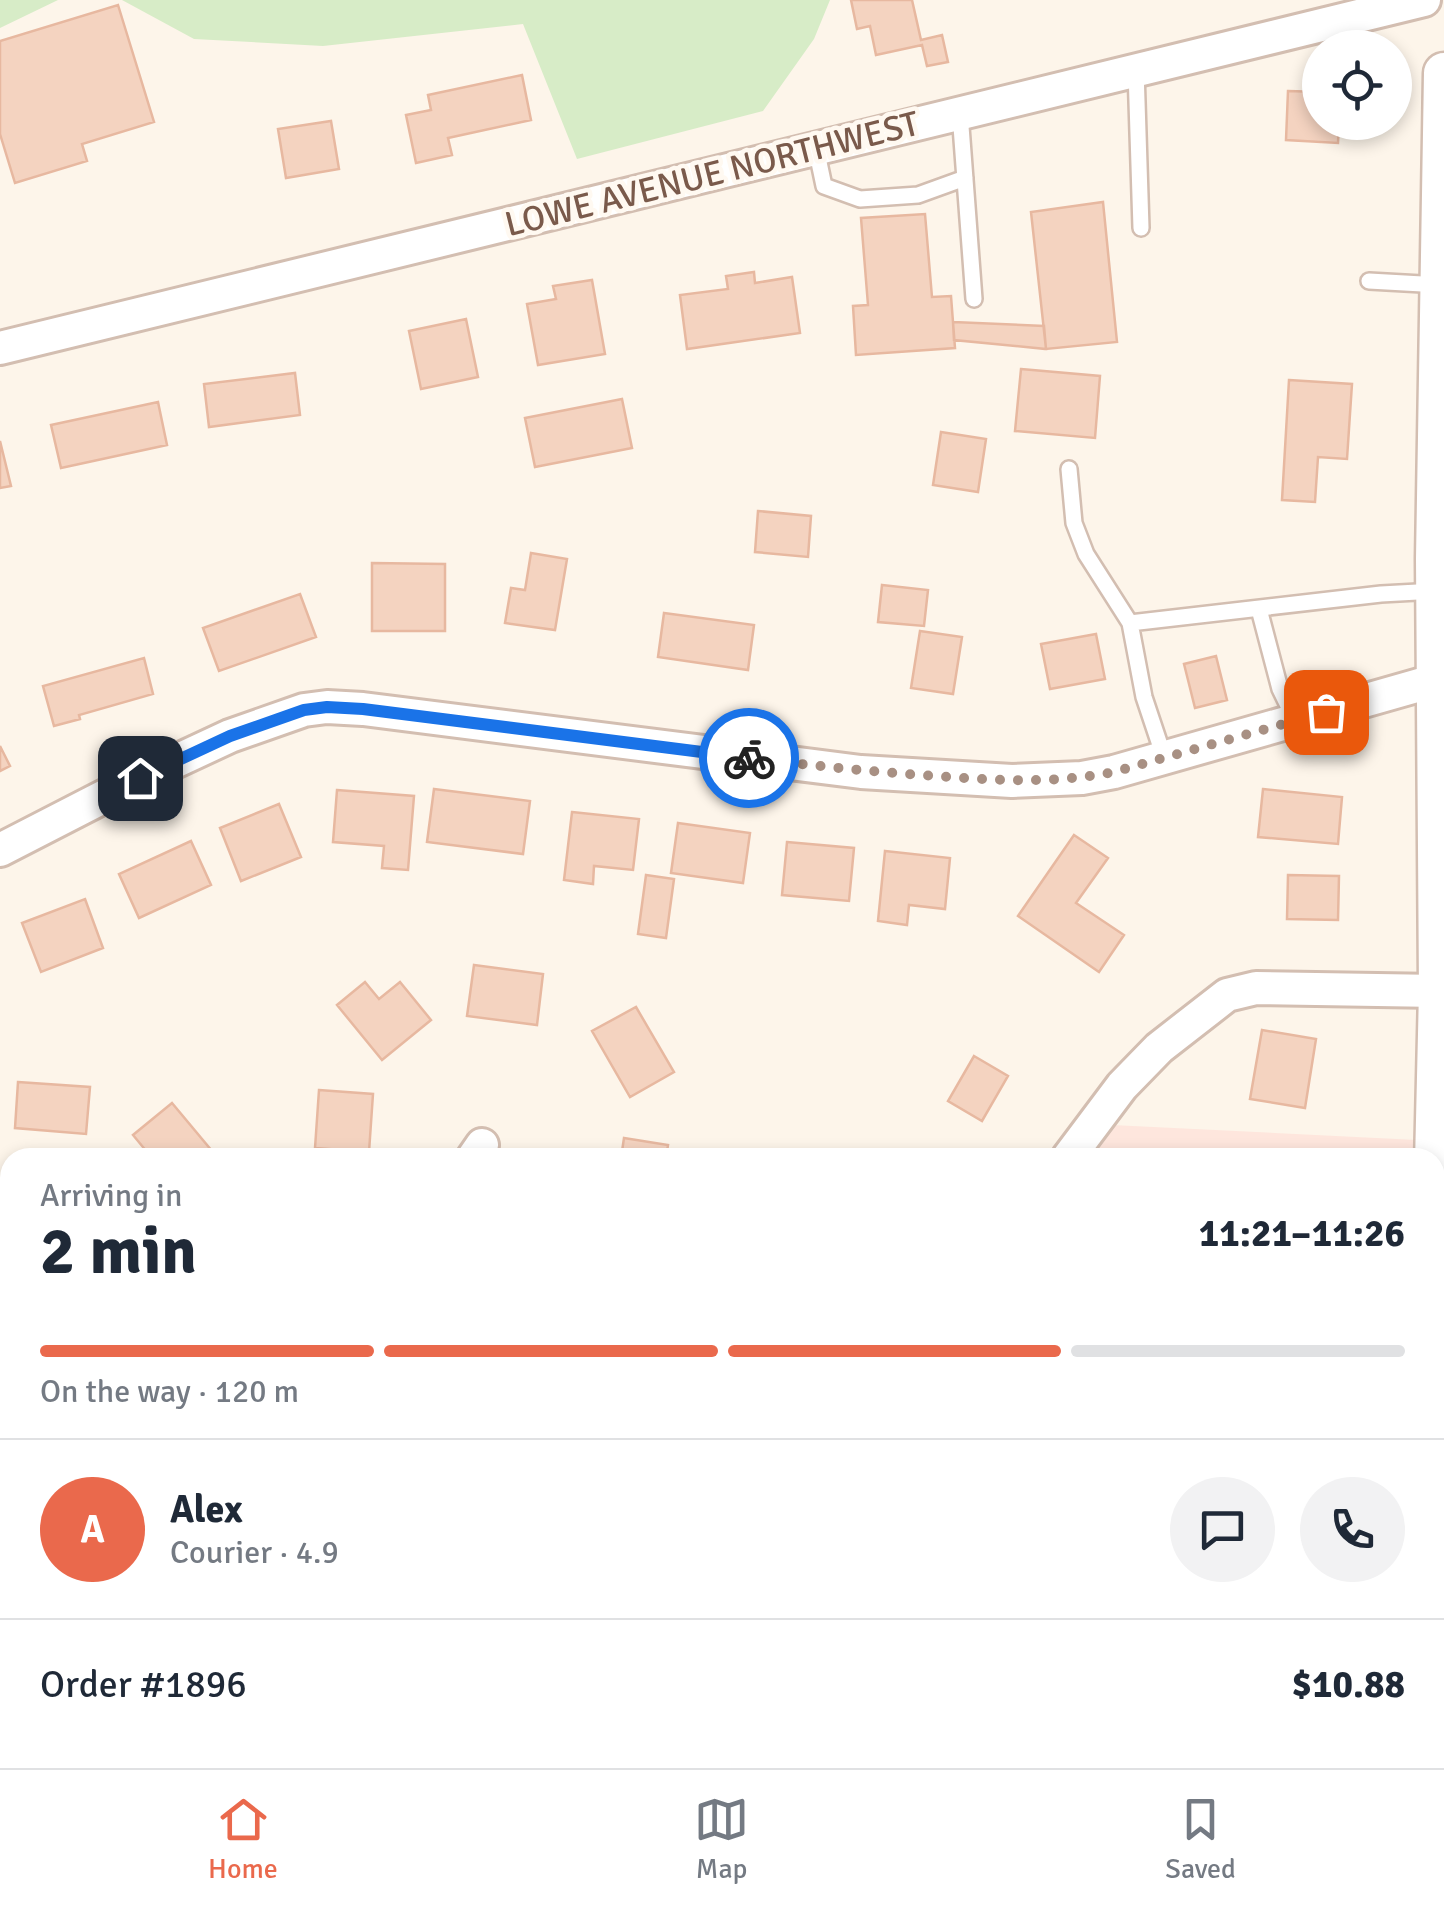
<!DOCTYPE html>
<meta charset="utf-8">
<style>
:root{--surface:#fff;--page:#f2f2f3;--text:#1f2937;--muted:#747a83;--line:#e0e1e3;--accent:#ea694c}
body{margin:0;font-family:Signika,sans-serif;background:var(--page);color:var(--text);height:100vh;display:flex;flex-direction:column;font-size:38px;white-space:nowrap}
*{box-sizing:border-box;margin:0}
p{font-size:32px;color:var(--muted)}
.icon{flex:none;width:55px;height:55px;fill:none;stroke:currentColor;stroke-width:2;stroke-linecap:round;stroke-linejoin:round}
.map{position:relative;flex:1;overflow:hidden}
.panel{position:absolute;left:0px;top:1148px;width:1445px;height:622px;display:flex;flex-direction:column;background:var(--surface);border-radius:30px 30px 0 0;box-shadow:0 5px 15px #0003}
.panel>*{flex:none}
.tools{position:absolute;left:1302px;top:30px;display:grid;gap:20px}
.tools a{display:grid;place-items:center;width:110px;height:110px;border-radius:50%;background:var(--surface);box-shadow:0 5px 15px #0003;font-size:50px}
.pin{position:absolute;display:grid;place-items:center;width:85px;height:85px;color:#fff;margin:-42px;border-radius:20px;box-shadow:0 5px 15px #0006}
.courier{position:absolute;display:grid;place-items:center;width:100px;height:100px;margin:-50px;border:8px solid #1a73e8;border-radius:50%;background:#fff;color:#222;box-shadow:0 2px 12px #0007}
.summary em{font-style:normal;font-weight:700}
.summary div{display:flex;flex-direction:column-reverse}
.summary{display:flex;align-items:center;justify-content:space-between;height:170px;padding:0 40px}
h1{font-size:65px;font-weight:700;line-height:75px}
.bar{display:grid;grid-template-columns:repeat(4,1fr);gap:15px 10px;align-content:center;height:120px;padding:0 40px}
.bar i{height:12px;border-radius:8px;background:var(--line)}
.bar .active{background:var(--accent)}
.bar p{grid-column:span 4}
.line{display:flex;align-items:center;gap:25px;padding:0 40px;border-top:2px solid var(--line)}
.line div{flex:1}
.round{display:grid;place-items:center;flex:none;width:105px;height:105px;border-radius:52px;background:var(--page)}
.tab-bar{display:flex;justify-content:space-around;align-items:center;height:140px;border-top:2px solid var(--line);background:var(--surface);font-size:28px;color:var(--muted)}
.tab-bar a{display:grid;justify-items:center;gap:5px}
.tab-bar .active{color:var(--accent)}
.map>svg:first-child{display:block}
.commercial{fill:#fee6dd}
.green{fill:#d7ecc7}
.building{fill:#f4d3c0;stroke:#e7b8a0;stroke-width:2.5}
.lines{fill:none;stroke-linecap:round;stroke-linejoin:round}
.service-casing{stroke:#d3beb1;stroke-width:20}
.minor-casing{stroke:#d3beb1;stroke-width:38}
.tertiary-casing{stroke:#d3beb1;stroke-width:45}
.trunk-casing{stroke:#dad1cd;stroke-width:58}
.service{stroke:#fff;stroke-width:15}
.minor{stroke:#fff;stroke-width:32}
.tertiary{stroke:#fff;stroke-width:40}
.trunk{stroke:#fbc5a0;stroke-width:52}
.done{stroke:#a89083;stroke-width:10;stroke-dasharray:0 18}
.route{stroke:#1a73e8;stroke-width:12}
.labels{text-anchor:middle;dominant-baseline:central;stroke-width:9;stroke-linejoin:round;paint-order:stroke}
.street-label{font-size:35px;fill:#7a5a4b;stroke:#fff9f1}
</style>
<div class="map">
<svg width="1444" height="1768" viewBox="0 0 1444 1768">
<rect width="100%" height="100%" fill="#fdf5ea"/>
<path class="commercial" d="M1112,1125L1417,1140V1157L1087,1158Z
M940,1760H1195L1190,1768H935Z"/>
<path class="green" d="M0,0H58L0,28Z
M122,0H830L814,39L763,111L577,159L523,24L323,46L194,39Z
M230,1760H394L388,1768H223Z"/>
<path class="building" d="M851,0H912L921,40L942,35L948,62L927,66L922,45L876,55L870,26L857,29Z
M118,5L154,122L82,144L87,161L15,183L0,134V41Z
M522,75L531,120L448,138L452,155L416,163L406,115L431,110L428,95Z
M1288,91L1320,92V122H1339L1338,143L1286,140Z
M331,121L339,169L286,178L278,129Z
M1103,202L1117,342L1046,349L1031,212Z
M925,214L932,297L951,296L955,348L856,355L853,306L868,305L861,218Z
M754,272L755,283L792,277L800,333L687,349L680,295L728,289L726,276Z
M592,280L605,354L538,365L527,304L556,299L553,286Z
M466,319L478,377L421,389L409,331Z
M953,322L1044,326L1046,349L954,340Z
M1021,369L1100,376L1095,438L1015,431Z
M295,373L300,415L209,427L204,384Z
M1289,380L1352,384L1347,459L1318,457L1315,502L1282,500Z
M622,399L632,448L535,467L525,418Z
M158,402L167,445L61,468L51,425Z
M941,432L986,439L978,492L933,485Z
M0,441L11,486L0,488Z
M758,511L811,516L808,557L755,552Z
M531,553L567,559L555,630L505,623L511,588L525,590Z
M372,563L445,564V631H372Z
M882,585L928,590L924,626L878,622Z
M300,594L316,637L219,671L203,628Z
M664,613L754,625L748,670L658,657Z
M920,631L962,637L953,694L911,688Z
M1096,634L1105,679L1050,689L1041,644Z
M1216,656L1227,700L1195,708L1184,664Z
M144,658L153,694L79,715L80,719L54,726L43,686Z
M0,746L10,766L0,771Z
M434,789L530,801L523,854L427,842Z
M1263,789L1342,797L1338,844L1258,837Z
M337,790L414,796L408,870L382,868L384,846L333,842Z
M279,804L301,857L241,881L220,828Z
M572,812L639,819L633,870L594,866L593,884L564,880Z
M678,823L750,833L743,883L671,873Z
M1074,835L1108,858L1076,903L1124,935L1099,972L1018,916Z
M191,841L211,885L139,918L119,874Z
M787,842L854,848L849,901L782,895Z
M885,851L950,858L945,909L909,905L907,925L878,921Z
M646,875L674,879L666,938L638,934Z
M1288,875L1339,876L1338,920L1287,919Z
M85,899L103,948L41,972L22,923Z
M474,965L543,974L537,1025L467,1016Z
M365,982L379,999L400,982L431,1020L382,1060L337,1005Z
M636,1007L674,1072L630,1097L592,1031Z
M1262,1030L1316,1039L1305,1108L1250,1099Z
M974,1056L1008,1076L982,1121L948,1101Z
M18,1082L90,1087L86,1134L15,1128Z
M319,1090L373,1094L369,1152L315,1148Z
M172,1103L217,1157L216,1158H152L133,1135Z
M624,1138L668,1145L666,1158H621Z
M10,1355V1433L7,1434L0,1419V1360Z
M10,1746V1760H44L47,1768H0V1749Z
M980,1760H1138L1133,1768H975Z"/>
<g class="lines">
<defs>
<path id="service" d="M1136,70L1141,228
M960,113L974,299
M816,148L824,186L860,199L918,195L965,178
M1369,281L1440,285
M1069,469L1074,523L1086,554L1130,623L1381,594L1436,591
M1259,609L1280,689L1295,720
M1130,623L1144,697L1164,757"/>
<path id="minor" d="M0,348L1424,0
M0,850L140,778L230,736L304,710L327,707L363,709L861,772L1012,781L1082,778L1114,772L1437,680
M473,1158L482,1145
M1068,1158L1122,1086L1159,1048L1227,995L1256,988L1439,991
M0,1670L10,1666
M603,1768L609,1760"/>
<path id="tertiary" d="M1435,1164L1439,991L1436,559L1444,73
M1439,1768L1444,1733"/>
<path id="trunk" d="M1435,1539L1444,1529
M1435,1646L1444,1636
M1239,1768L1245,1760
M1335,1768L1341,1760"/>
</defs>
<use href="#service" class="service-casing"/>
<use href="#minor" class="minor-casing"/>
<use href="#tertiary" class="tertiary-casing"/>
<use href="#trunk" class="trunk-casing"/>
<use href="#service" class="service"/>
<use href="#minor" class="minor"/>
<use href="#tertiary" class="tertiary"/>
<use href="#trunk" class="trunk"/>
</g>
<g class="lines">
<path class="done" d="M749,758C816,766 883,773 951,777C1005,781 1059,783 1114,772L1326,712"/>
<path class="route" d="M140,778L230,736L304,710L327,707L363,709L749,758"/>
</g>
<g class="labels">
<g class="street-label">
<text transform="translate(712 174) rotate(-14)">LOWE AVENUE NORTHWEST</text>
</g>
</g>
</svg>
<div class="tools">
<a><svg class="icon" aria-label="locate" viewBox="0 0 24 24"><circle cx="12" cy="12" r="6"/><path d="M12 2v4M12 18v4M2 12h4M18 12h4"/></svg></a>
</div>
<div class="pin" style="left:1326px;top:712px;background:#ea580c"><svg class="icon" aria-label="bag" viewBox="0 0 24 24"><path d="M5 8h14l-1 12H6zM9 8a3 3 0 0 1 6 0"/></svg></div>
<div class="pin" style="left:140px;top:778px;background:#1f2937"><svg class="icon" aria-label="home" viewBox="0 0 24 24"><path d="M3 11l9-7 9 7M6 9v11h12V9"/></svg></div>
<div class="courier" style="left:749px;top:758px"><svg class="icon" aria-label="bike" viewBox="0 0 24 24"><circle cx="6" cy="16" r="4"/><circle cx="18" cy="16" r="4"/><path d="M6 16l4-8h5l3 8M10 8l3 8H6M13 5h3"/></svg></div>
<section class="panel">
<div class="summary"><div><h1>2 min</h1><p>Arriving in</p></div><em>11:21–11:26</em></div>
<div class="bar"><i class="active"></i><i class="active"></i><i class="active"></i><i></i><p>On the way · 120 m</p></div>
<div class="line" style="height:180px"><b class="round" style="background:var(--accent);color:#fff">A</b><div><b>Alex</b><p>Courier · 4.9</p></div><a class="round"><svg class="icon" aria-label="chat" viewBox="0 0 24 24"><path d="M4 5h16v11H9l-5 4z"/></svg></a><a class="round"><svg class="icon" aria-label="phone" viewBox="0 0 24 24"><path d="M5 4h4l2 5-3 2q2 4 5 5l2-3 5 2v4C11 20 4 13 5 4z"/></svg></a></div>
<div class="line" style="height:130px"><div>Order #1896</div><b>$10.88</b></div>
</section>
</div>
<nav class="tab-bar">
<a class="active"><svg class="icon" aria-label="home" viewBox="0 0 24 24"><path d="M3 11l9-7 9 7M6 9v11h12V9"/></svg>Home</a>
<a><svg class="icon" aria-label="map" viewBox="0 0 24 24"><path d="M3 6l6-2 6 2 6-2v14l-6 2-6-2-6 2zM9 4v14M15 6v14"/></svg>Map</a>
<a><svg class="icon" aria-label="saved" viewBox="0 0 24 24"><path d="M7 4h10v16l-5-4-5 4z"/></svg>Saved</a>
</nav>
